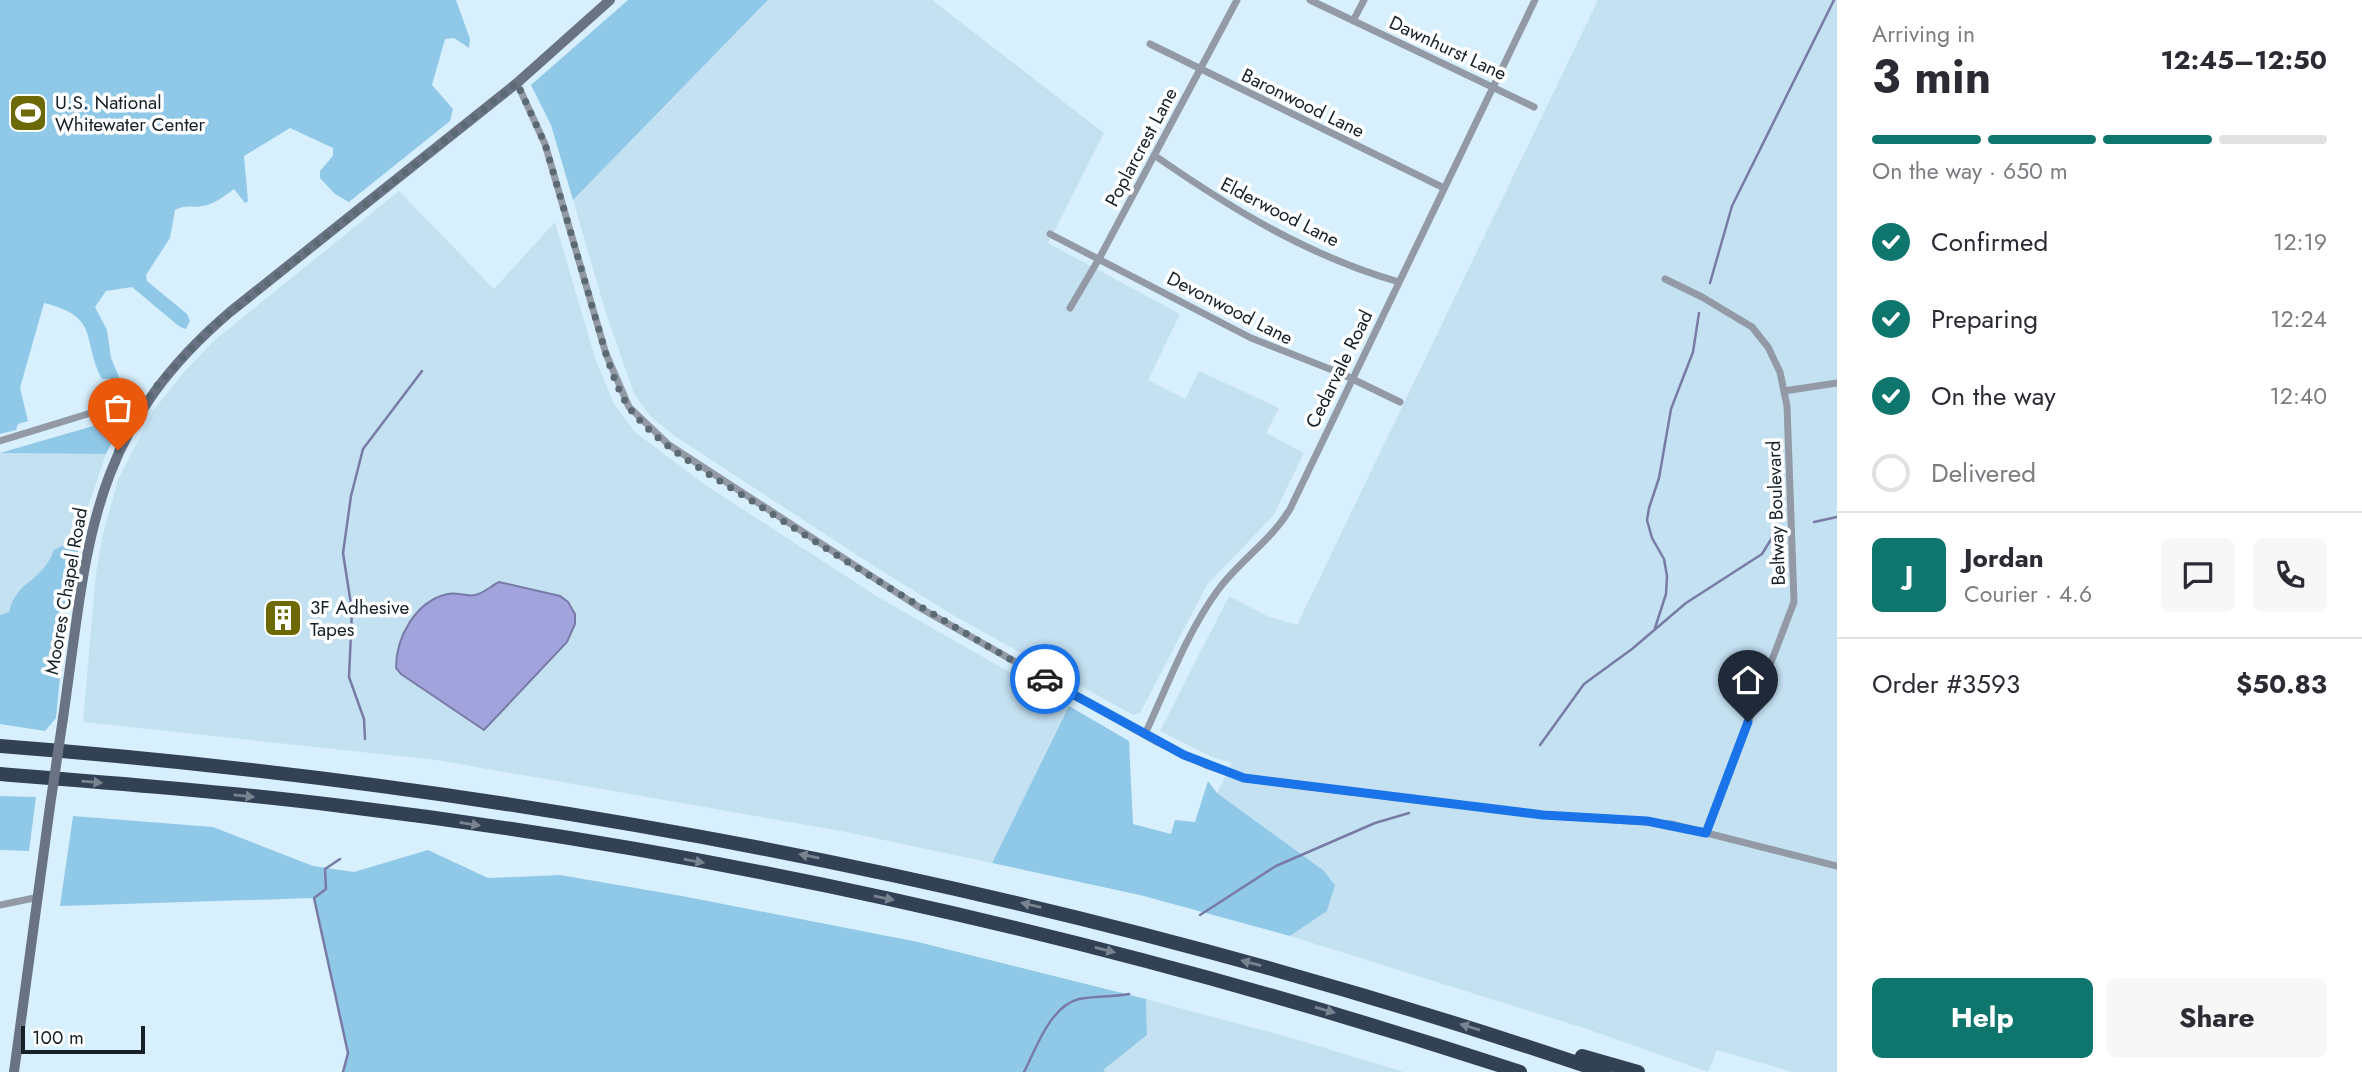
<!DOCTYPE html>
<meta charset="utf-8">
<style>
:root{--surface:#fff;--page:#f7f7f7;--text:#2b2b33;--muted:#7c7c81;--line:#e1e1e2;--accent:#0f766e}
body{margin:0;font-family:Jost,sans-serif;background:var(--page);color:var(--text);height:100vh;display:flex;flex-direction:column;font-size:26px;white-space:nowrap}
*{box-sizing:border-box;margin:0}
p{font-size:23px;color:var(--muted)}
.icon{flex:none;width:38px;height:38px;fill:none;stroke:currentColor;stroke-width:2;stroke-linecap:round;stroke-linejoin:round}
.map{position:relative;flex:1;overflow:hidden}
.drawer{display:flex;flex-direction:column;background:var(--surface);width:525px}
.drawer>*{flex:none}
.scale{position:absolute;left:21px;bottom:18px;width:124px;box-sizing:border-box;padding-left:7px;border:4px solid #162127;border-top:0;font-size:19px;line-height:24px;white-space:nowrap;color:#162127;-webkit-text-stroke:5px #fff;paint-order:stroke}
.pin{position:absolute;display:grid;place-items:center;width:60px;height:60px;color:#fff;margin:-72px -30px;border-radius:50% 50% 50% 0;rotate:-45deg;box-shadow:0 0 7px #0007}
.pin .icon{rotate:45deg}
.courier{position:absolute;display:grid;place-items:center;width:70px;height:70px;margin:-35px;border:5px solid #1a73e8;border-radius:50%;background:#fff;color:#222;box-shadow:0 2px 9px #0007}
.summary em{font-style:normal;font-weight:700}
.summary div{display:flex;flex-direction:column-reverse}
.summary{display:flex;align-items:center;justify-content:space-between;height:119px;padding:0 35px}
h1{font-size:46px;font-weight:700;line-height:52px}
.bar{display:grid;grid-template-columns:repeat(4,1fr);gap:10px 7px;align-content:center;height:84px;padding:0 35px}
.bar i{height:9px;border-radius:5px;background:var(--line)}
.bar .on{background:var(--accent)}
.bar p{grid-column:span 4}
.line{display:flex;align-items:center;gap:18px;padding:0 35px;border-top:2px solid var(--line)}
.line div{flex:1}
.round{display:grid;place-items:center;flex:none;width:74px;height:74px;border-radius:10px;background:var(--page)}
ol{padding:0 35px;list-style:none}
li{display:flex;align-items:center;gap:21px;height:77px}
li p{margin-inline-start:auto}
li .icon{padding:7px;border-radius:50%;background:var(--accent);color:#fff;stroke-width:4}
li:last-child{color:var(--muted)}
li i{width:38px;height:38px;border:4px solid var(--line);border-radius:50%}
.primary-button{display:flex;gap:14px;margin-top:auto;padding:14px 35px}
.primary-button a{flex:1;height:80px;border-radius:10px;background:var(--accent);color:#fff;font-size:28px;font-weight:700;line-height:80px;text-align:center}
.primary-button a+a{background:var(--page);color:var(--text)}
main{display:flex;flex:1;min-height:0}
.map>svg:first-child{display:block}
.built{fill:#c4e1f2}
.green{fill:#90c8e8}
.water{fill:#a2a2dd;stroke:#787ba6;stroke-width:2}
.lines{fill:none;stroke-linecap:round;stroke-linejoin:round}
.stream{stroke:#787ba6;stroke-width:2.5}
.minor{stroke:#939aa5;stroke-width:7}
.secondary{stroke:#697383;stroke-width:10}
.motorway{stroke:#334155;stroke-width:14}
.secondary-bridge{stroke:#697383;stroke-width:10}
.oneway{fill:#7a8490}
.done{stroke:#5a6972;stroke-width:7;stroke-dasharray:0 12.6}
.route{stroke:#1a73e8;stroke-width:9}
.labels{text-anchor:middle;dominant-baseline:central;stroke-width:7;stroke-linejoin:round;paint-order:stroke}
.street-label{font-size:19px;fill:#162127;stroke:#fff}
.poi-label{font-size:19px;fill:#162127;stroke:#fff;text-anchor:start}
</style>
<main>
<div class="map">
<svg width="1837" height="1072" viewBox="0 0 1837 1072">
<rect width="100%" height="100%" fill="#d8f0fe"/>
<path class="built" d="M768,0H932L1104,133L1048,243L1180,314L1148,380L1185,399L1199,371L1279,408L1266,433L1304,453L1273,516L1207,585L1140,713L1133,715L958,618L880,570L676,437L650,416L634,394L605,310L573,200Z
M1598,0H1837V1072H1792L1717,1050L1708,1072L1587,1029L1290,936L1327,911L1335,885L1323,870L1217,793L1232,763L1212,757L1160,731L1229,596L1267,616L1297,625Z
M399,191L494,289L555,222L595,358L614,404L635,432L704,484L878,597L1069,706L992,863L841,831L436,760L83,722L96,573L102,538L118,480L153,411L183,373L216,339Z
M0,453L106,454L86,513L74,575L67,574L0,676Z
M1146,999L1295,1039L1404,1072H1105L1102,1070L1147,1035Z"/>
<path class="green" d="M0,0H456L470,39L469,48L454,38L445,39L432,85L453,109L450,121L349,202L335,194L320,178V171L333,156V148L290,128L244,156L248,201L245,203L234,189C224,196 215,204 203,206C192,208 185,204 175,210L170,238L146,275L147,281L187,314L190,321L186,329L180,327L132,287L106,291L95,307L107,330L111,358L120,379H102C81,339 101,317 44,303L20,388L28,421L18,424L16,430L0,434Z
M628,0H768L573,200L551,125L531,85Z
M124,417L106,454L0,453Z
M62,546L79,547L68,596L56,718L45,731L0,724V615L9,612C17,579 41,584 54,550Z
M1069,706L1129,741L1133,824L1171,834L1175,820L1195,822L1208,781L1217,793L1323,870L1335,885L1327,911L1290,936L1140,895L992,863Z
M0,796L36,797L29,851L0,850Z
M73,816L213,827L313,866L354,872L428,850L488,878L560,875L682,896L918,942L1146,999L1147,1035L1103,1070L1105,1072H343L348,1053L314,898L60,906Z"/>
<path class="water" d="M499,582L560,596L568,602L575,614V624L567,642L484,730L401,674L396,668C396,638 415,601 448,594C458,592 467,597 475,595C484,593 491,586 499,582Z"/>
<g class="lines">
<path class="stream" d="M1710,283L1732,206L1834,0
M1814,522L1837,517
M1655,628L1666,594L1667,576L1664,559L1652,538L1647,520L1649,508L1659,478L1671,409L1693,352L1699,313
M365,739L364,719L349,677L352,611L343,553L351,496L363,449L422,371
M1540,745L1584,684L1632,649L1686,603L1762,554L1778,528
M340,859L325,869L326,889L314,898L348,1053L343,1072
M1200,915L1276,866L1375,823L1409,813
M1024,1072C1036,1049 1050,1006 1079,999C1095,996 1113,997 1129,994"/>
<path class="minor" d="M1310,0L1534,107
M1353,21L1364,0
M1150,44L1444,188
M517,83L545,144L606,354L629,407L669,445L922,609L1155,741L1208,766L1244,778L1284,784L1543,815L1671,824L1837,866
M1154,155C1230,208 1308,256 1399,282
M1050,234L1251,338L1340,373L1400,402
M1665,279L1702,297L1752,327L1768,347L1780,372L1787,406L1794,602L1706,833
M1070,308L1100,257L1237,0
M1784,391L1837,383
M0,441L120,404H143
M1145,734C1167,687 1187,632 1218,590C1240,560 1271,541 1290,509L1535,0
M0,905L39,897"/>
<path class="secondary" d="M63,718C88,545 87,434 230,312L517,83L610,0
M14,1072L50,806"/>
<path class="motorway" d="M0,746C547,788 1084,895 1604,1072
M0,774C114,783 229,792 342,806C742,854 1137,946 1520,1072
M1582,1056L1638,1072"/>
<path class="secondary-bridge" d="M50,806L63,718"/>
</g>
<defs><path id="oneway-solid" d="M-6-.8H1V-3.2L6.5 0L1 3.2V.8H-6Z" transform="scale(1.75)"/></defs>
<g class="oneway">
<use href="#oneway-solid" transform="translate(92 782) rotate(5)"/>
<use href="#oneway-solid" transform="translate(244 796) rotate(6)"/>
<use href="#oneway-solid" transform="translate(470 824) rotate(9)"/>
<use href="#oneway-solid" transform="translate(809 856) rotate(-169)"/>
<use href="#oneway-solid" transform="translate(694 861) rotate(10)"/>
<use href="#oneway-solid" transform="translate(884 898) rotate(12)"/>
<use href="#oneway-solid" transform="translate(1031 905) rotate(-167)"/>
<use href="#oneway-solid" transform="translate(1105 950) rotate(14)"/>
<use href="#oneway-solid" transform="translate(1251 963) rotate(-165)"/>
<use href="#oneway-solid" transform="translate(1325 1010) rotate(16)"/>
<use href="#oneway-solid" transform="translate(1470 1027) rotate(-163)"/>
</g>
<g class="lines">
<path class="done" d="M118,450L158,384L210,329L517,83L545,144L606,354C613,375 620,398 635,415C668,453 718,479 760,506C853,567 948,624 1045,679"/>
<path class="route" d="M1045,679L1184,755L1244,778L1543,815L1647,821L1706,833L1748,722"/>
</g>
<defs>
<symbol id="stadium-square" viewBox="-11 -11 22 22"><rect x="-9" y="-9" width="18" height="18" rx="4" fill="#6d6a05" stroke="#fff"/><path d="M0-5a6.5 5 0 1 0 0 10a6.5 5 0 1 0 0-10ZM-3.5-1.8h7v3.6h-7Z" fill="#fff"/></symbol>
<symbol id="building-square" viewBox="-11 -11 22 22"><rect x="-9" y="-9" width="18" height="18" rx="4" fill="#6d6a05" stroke="#fff"/><path d="M-4-6H4V6H1V3H-1V6H-4ZM-2.5-4.3h1.7v1.8h-1.7ZM.8-4.3h1.7v1.8H.8ZM-2.5-1h1.7V.8h-1.7ZM.8-1h1.7V.8H.8Z" fill="#fff"/></symbol>
</defs>
<g fill-rule="evenodd">
<use href="#stadium-square" x="6" y="91" width="44" height="44"/>
<use href="#building-square" x="261" y="596" width="44" height="44"/>
</g>
<g class="labels">
<g class="street-label">
<text transform="translate(1448 48) rotate(25)">Dawnhurst Lane</text>
<text transform="translate(1303 103) rotate(26)">Baronwood Lane</text>
<text transform="translate(1141 147) rotate(-62)">Poplarcrest Lane</text>
<text transform="translate(1280 212) rotate(27)">Elderwood Lane</text>
<text transform="translate(1230 308) rotate(27)">Devonwood Lane</text>
<text transform="translate(1339 369) rotate(-64)">Cedarvale Road</text>
<text transform="translate(1776 513) rotate(-92)">Beltway Boulevard</text>
<text transform="translate(66 591) rotate(-80)">Moores Chapel Road</text>
</g>
<g class="poi-label">
<text x="55" y="102">U.S. National<tspan x="55" dy="22">Whitewater Center</tspan></text>
<text x="310" y="607">3F Adhesive<tspan x="310" dy="22">Tapes</tspan></text>
</g>
</g>
</svg>
<div class="scale">100 m</div>
<div class="pin" style="left:118px;top:450px;background:#ea580c"><svg class="icon" aria-label="bag" viewBox="0 0 24 24"><path d="M5 8h14l-1 12H6zM9 8a3 3 0 0 1 6 0"/></svg></div>
<div class="pin" style="left:1748px;top:722px;background:#1f2937"><svg class="icon" aria-label="home" viewBox="0 0 24 24"><path d="M3 11l9-7 9 7M6 9v11h12V9"/></svg></div>
<div class="courier" style="left:1045px;top:679px"><svg class="icon" aria-label="car" viewBox="0 0 24 24"><path d="M5 17H2v-5l4-1 3-4h7l3 4 3 1v5h-3M9 17h6M6 11h13"/><circle cx="7" cy="17" r="2"/><circle cx="17" cy="17" r="2"/></svg></div>
</div>
<section class="drawer">
<div class="summary"><div><h1>3 min</h1><p>Arriving in</p></div><em>12:45–12:50</em></div>
<div class="bar"><i class="on"></i><i class="on"></i><i class="on"></i><i></i><p>On the way · 650 m</p></div>
<ol>
<li><svg class="icon" aria-label="check" viewBox="0 0 24 24"><path d="M5 12l5 5 9-10"/></svg>Confirmed<p>12:19</p></li>
<li><svg class="icon" aria-label="check" viewBox="0 0 24 24"><path d="M5 12l5 5 9-10"/></svg>Preparing<p>12:24</p></li>
<li><svg class="icon" aria-label="check" viewBox="0 0 24 24"><path d="M5 12l5 5 9-10"/></svg>On the way<p>12:40</p></li>
<li><i></i>Delivered</li>
</ol>
<div class="line" style="height:126px"><b class="round" style="background:var(--accent);color:#fff">J</b><div><b>Jordan</b><p>Courier · 4.6</p></div><a class="round"><svg class="icon" aria-label="chat" viewBox="0 0 24 24"><path d="M4 5h16v11H9l-5 4z"/></svg></a><a class="round"><svg class="icon" aria-label="phone" viewBox="0 0 24 24"><path d="M5 4h4l2 5-3 2q2 4 5 5l2-3 5 2v4C11 20 4 13 5 4z"/></svg></a></div>
<div class="line" style="height:91px"><div>Order #3593</div><b>$50.83</b></div>
<div class="primary-button"><a>Help</a><a>Share</a></div>
</section>
</main>
